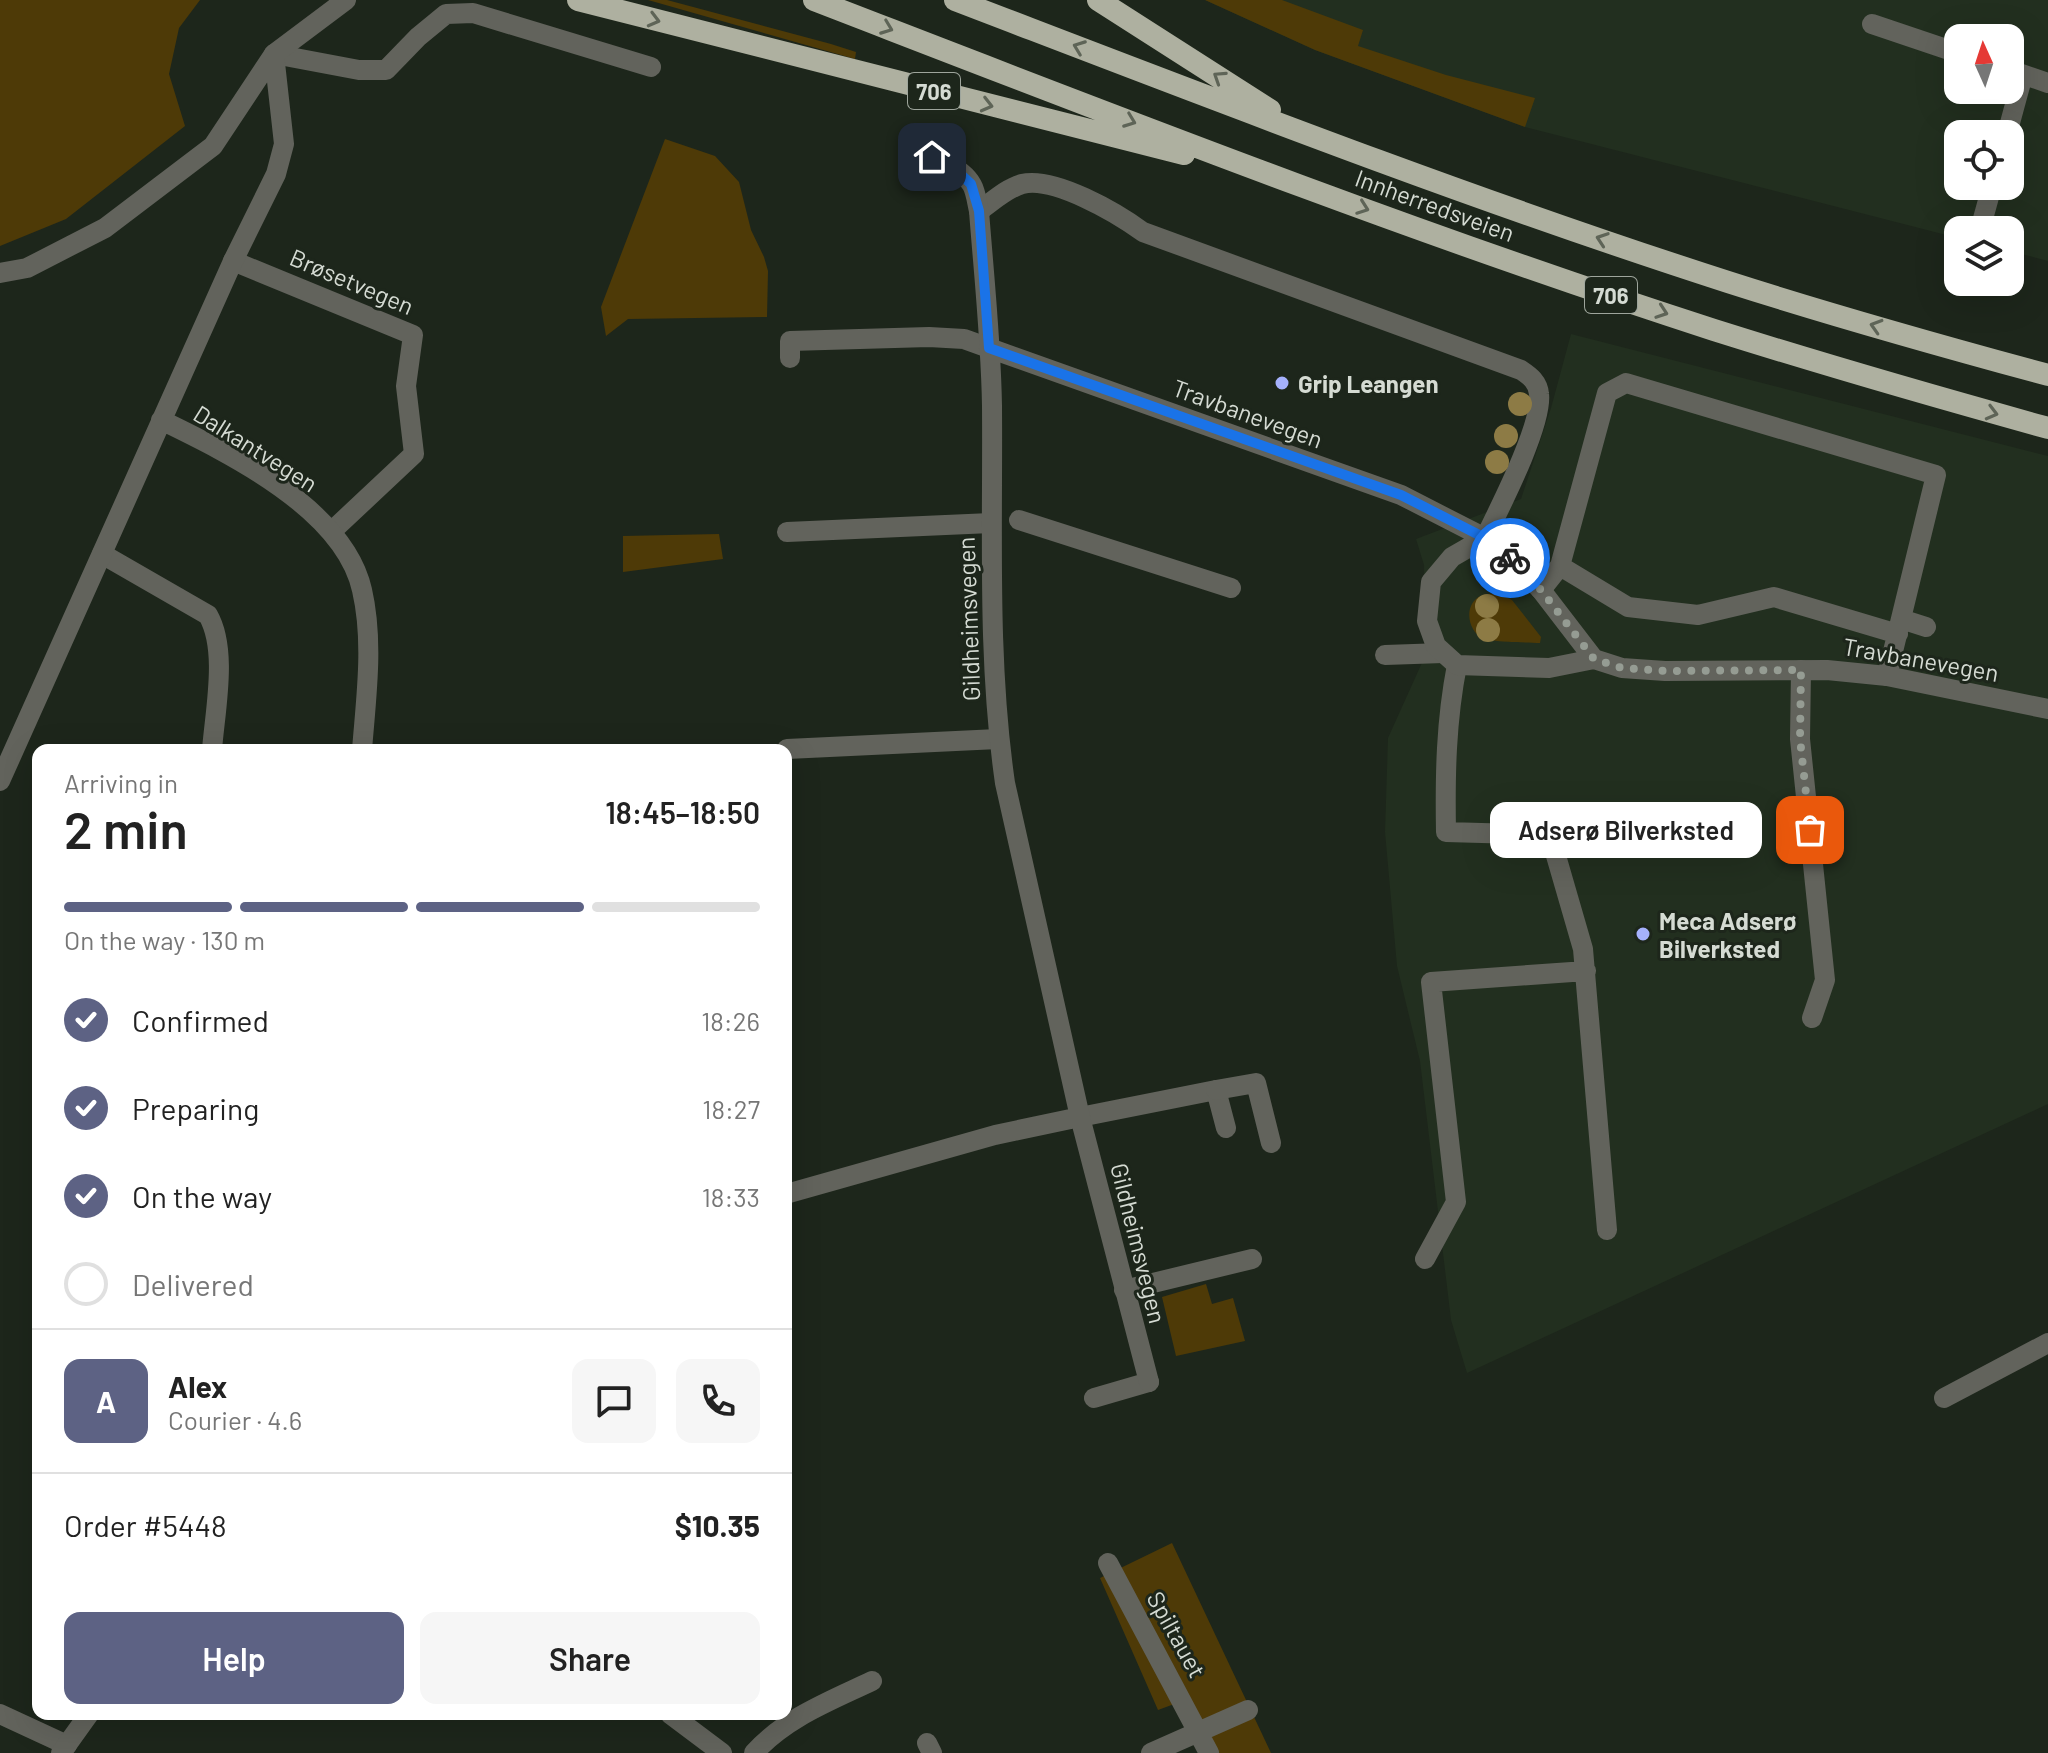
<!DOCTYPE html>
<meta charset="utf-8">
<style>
:root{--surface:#fff;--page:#f6f6f6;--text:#222;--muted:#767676;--line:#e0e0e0;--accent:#5d6284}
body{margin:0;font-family:Barlow,sans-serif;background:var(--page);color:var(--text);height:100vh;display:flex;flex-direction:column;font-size:30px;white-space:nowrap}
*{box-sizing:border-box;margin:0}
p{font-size:26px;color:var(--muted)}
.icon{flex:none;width:44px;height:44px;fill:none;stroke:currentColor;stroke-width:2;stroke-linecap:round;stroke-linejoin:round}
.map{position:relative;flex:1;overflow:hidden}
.drawer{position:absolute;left:32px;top:744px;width:760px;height:976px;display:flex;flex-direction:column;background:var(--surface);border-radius:16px;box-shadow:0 8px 32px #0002}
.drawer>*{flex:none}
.needle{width:52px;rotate:357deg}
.controls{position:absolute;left:1944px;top:24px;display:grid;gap:16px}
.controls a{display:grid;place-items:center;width:80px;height:80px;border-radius:16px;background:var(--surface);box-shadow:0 8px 32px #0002;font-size:40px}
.pin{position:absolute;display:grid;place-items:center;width:68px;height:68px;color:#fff;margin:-34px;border-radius:16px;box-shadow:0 4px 12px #0006}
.courier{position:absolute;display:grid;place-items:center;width:80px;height:80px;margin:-40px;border:6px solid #1a73e8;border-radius:50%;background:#fff;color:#222;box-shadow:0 2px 10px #0007}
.bubble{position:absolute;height:56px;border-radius:16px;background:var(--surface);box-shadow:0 8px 32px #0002;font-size:26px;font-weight:600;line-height:56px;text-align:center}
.summary em{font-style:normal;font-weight:600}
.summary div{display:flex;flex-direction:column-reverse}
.summary{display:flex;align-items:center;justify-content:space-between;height:136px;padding:0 32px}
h1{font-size:52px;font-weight:600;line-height:60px}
.bar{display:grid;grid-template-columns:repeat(4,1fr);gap:12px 8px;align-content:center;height:96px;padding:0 32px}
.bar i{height:10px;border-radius:6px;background:var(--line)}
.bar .active{background:var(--accent)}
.bar p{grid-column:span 4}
.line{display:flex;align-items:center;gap:20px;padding:0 32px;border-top:2px solid var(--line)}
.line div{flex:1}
.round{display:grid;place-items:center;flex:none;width:84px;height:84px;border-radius:16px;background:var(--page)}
ol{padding:0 32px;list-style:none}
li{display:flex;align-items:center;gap:24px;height:88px}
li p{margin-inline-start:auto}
li .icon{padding:8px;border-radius:50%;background:var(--accent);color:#fff;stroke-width:4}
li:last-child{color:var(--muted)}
li i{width:44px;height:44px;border:4px solid var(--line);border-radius:50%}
.primary-button{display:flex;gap:16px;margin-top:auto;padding:16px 32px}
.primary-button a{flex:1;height:92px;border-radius:16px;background:var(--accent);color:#fff;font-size:32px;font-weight:600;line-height:92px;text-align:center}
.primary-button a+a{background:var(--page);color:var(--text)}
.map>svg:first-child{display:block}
.built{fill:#222f1f;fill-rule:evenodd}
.green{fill:#4e3a07}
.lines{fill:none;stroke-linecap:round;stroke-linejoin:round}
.service{stroke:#62635c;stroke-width:20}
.pedestrian{stroke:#62635c;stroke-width:20}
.minor{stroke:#62635c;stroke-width:20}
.trunk{stroke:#aeb0a0;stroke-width:22}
.tree{fill:#8d7b45}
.oneway{stroke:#5e6457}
.done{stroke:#959c93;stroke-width:8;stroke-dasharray:0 14.4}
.route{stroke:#1a73e8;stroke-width:10}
.poi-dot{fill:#a5b1fc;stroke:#1d261b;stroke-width:3}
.labels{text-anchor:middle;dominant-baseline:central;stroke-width:6;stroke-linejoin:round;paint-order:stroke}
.shield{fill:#1d261b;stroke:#9ea59c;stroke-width:2}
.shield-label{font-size:22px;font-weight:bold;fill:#d5dbd3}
.street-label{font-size:24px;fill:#d5dbd3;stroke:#1d261b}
.poi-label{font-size:24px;font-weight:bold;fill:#d5dbd3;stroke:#1d261b;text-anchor:start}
</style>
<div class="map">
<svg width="2048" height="1753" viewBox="0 0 2048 1753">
<rect width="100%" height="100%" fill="#1d261b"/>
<path class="built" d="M1205,0H2048V261L2010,251V230H1958V238L1525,127L1315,50ZM1958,38H2010V90H1958ZM1958,134H2010V186H1958Z
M1571,334L2048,456V1104L1467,1373L1451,1320L1420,1061L1397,966L1385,832L1388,738L1425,656L1424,565L1416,539L1521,499L1551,408Z"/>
<path class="green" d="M0,0H200L179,28L169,74L185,126L66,219L0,246Z
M648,0H667L831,44L856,52L855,59Z
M1205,0H1282L1363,30L1358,46L1446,75L1535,98L1525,127L1315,50Z
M665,139L715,156L739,182L751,230L764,257L768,271L767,317L628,319L606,336L601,307Z
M719,534L723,559L623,572V536Z
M1498,593L1512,600L1541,637L1540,643C1525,642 1497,643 1483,638C1470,633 1464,611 1475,600C1480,594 1490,594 1498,593Z
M1206,1284L1212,1304L1233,1298L1245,1341L1176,1356L1162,1297Z
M1172,1543L1271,1753H1199L1177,1703L1158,1710L1100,1578Z"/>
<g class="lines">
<path class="service" d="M1872,24L1958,53
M274,54L359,70H386L418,37L446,14L473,13L651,67
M2010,70L2048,83
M2007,134L2023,75
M979,211C992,202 1007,188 1022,184C1054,176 1117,213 1143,232L1521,370C1530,376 1538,382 1539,394C1543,424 1499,509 1485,538
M1981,226L1992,186
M233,261L413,335L406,386L414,454L332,531
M790,358V341L929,337L964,339L989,348
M102,554L208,615C228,650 215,710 212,750
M1560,566L1628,607L1698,615L1774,597L1898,634
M1541,590L1560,566L1607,393L1626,383L1936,475L1887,676
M1901,619L1926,627
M1385,655L1443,653
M1457,665C1446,721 1445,775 1446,832L1550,835L1583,949L1607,1230
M1801,670L1800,739L1825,980L1812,1018
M1080,1117L1216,1090L1226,1128
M1425,1259L1456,1202L1431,982L1586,971
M1094,1398L1149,1382
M1944,1398L2048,1343
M0,1714L67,1745"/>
<path class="pedestrian" d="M1019,520L1231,588
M787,532L991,523
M787,749L998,739
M1216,1090L1256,1083L1271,1143
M1124,1290L1252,1259
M1108,1563L1209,1753
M927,1743L932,1753
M1151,1753L1248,1710"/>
<path class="minor" d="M909,151C930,156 961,165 972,185C976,192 977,203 979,211C984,276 991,341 992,406C993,532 987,658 1005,783L1080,1117L1149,1382
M0,273L27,268L105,228L213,146L274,54L346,0
M989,348L1401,495L1485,538L1505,552L1541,590L1594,659L1622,668L1665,671L1827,670L1887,676L2048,709
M161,420C229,453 344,509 362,590C374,642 366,698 362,750
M1485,538L1452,557L1431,582L1427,621L1436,646L1457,665L1549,668L1594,659
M0,781L233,261L276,174L284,144L274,54
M786,1194L995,1135L1080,1117
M670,1714L722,1753
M61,1753L89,1714
M754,1753C785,1718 830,1701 872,1681"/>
<path class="trunk" d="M578,0L1184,154
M814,0C1112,115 1410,232 1714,330C1825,365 1936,397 2048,428
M955,0C1211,98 1467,198 1728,282C1834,316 1941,346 2048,375
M1098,0L1270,110"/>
</g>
<g class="tree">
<circle cx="1520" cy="404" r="12"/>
<circle cx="1506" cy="436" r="12"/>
<circle cx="1497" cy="462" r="12"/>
<circle cx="1487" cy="606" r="12"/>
<circle cx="1488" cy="630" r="12"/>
</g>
<defs><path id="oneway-chevron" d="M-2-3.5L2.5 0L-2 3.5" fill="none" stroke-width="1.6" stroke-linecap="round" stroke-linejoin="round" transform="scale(2)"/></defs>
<g class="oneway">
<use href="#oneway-chevron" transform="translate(654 20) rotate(15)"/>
<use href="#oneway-chevron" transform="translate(887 28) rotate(21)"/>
<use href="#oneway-chevron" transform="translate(1079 47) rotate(-159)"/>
<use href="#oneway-chevron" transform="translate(1219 77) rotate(-147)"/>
<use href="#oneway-chevron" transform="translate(987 105) rotate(14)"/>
<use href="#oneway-chevron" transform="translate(1130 121) rotate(21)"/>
<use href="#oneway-chevron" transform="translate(1363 208) rotate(20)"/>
<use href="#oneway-chevron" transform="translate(1602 239) rotate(-161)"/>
<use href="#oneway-chevron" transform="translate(1662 312) rotate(19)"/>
<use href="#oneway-chevron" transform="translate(1876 326) rotate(-163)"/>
<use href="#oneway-chevron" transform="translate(1992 413) rotate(15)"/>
</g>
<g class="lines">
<path class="done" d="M1510,558L1541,590L1594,659L1622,668L1665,671L1801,670L1800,739L1810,830"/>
<path class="route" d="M932,157L956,170L971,184L979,211L989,348L1401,495L1485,538L1510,558"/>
</g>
<g class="poi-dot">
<circle cx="1282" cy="383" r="8"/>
<circle cx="1643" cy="934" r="8"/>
</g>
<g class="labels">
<g class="shield">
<rect x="908" y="73" width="52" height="36" rx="6"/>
<rect x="1585" y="277" width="52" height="36" rx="6"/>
</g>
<g class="shield-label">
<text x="934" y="91">706</text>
<text x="1611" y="295">706</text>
</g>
<g class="street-label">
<text transform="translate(1435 205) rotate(20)">Innherredsveien</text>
<text transform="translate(352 281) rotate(23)">Brøsetvegen</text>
<text transform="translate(1248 413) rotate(20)">Travbanevegen</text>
<text transform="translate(256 448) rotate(32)">Dalkantvegen</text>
<text transform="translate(968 619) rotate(-92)">Gildheimsvegen</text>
<text transform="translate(1921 659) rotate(10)">Travbanevegen</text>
<text transform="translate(1139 1243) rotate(76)">Gildheimsvegen</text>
<text transform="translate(1177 1634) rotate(61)">Spiltauet</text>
</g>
<g class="poi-label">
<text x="1298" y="383">Grip Leangen</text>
<text x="1659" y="920">Meca Adserø<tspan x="1659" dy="28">Bilverksted</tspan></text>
</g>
</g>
</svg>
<div class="controls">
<a><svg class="needle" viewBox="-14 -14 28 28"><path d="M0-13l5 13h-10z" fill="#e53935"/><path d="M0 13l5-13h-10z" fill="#767676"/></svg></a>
<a><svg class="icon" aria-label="locate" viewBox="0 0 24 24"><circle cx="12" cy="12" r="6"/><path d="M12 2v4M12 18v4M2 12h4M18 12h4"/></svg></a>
<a><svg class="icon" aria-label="layers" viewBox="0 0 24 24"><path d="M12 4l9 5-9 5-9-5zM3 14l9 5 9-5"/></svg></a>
</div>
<div class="pin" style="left:1810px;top:830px;background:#ea580c"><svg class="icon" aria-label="bag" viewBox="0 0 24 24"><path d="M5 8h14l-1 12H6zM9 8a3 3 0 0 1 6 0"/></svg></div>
<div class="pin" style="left:932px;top:157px;background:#1f2937"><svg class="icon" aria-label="home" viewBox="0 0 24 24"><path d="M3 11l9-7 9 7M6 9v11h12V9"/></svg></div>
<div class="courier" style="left:1510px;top:558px"><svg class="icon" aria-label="bike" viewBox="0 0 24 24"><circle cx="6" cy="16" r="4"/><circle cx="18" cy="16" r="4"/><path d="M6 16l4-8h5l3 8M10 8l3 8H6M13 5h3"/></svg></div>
<div class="bubble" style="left:1490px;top:802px;width:272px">Adserø Bilverksted</div>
<section class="drawer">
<div class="summary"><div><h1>2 min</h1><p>Arriving in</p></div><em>18:45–18:50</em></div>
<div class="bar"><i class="active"></i><i class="active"></i><i class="active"></i><i></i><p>On the way · 130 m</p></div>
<ol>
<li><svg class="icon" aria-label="check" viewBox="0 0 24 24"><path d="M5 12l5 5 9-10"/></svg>Confirmed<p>18:26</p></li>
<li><svg class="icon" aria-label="check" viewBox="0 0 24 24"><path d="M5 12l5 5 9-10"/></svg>Preparing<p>18:27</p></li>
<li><svg class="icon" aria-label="check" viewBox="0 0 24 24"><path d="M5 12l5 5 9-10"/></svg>On the way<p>18:33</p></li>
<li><i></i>Delivered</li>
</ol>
<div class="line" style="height:144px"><b class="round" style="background:var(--accent);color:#fff">A</b><div><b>Alex</b><p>Courier · 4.6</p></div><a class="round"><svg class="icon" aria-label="chat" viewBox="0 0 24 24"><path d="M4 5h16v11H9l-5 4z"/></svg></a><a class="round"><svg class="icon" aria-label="phone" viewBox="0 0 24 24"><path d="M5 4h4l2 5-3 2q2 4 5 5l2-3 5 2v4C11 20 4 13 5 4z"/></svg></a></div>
<div class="line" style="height:104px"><div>Order #5448</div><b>$10.35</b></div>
<div class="primary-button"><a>Help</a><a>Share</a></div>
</section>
</div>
